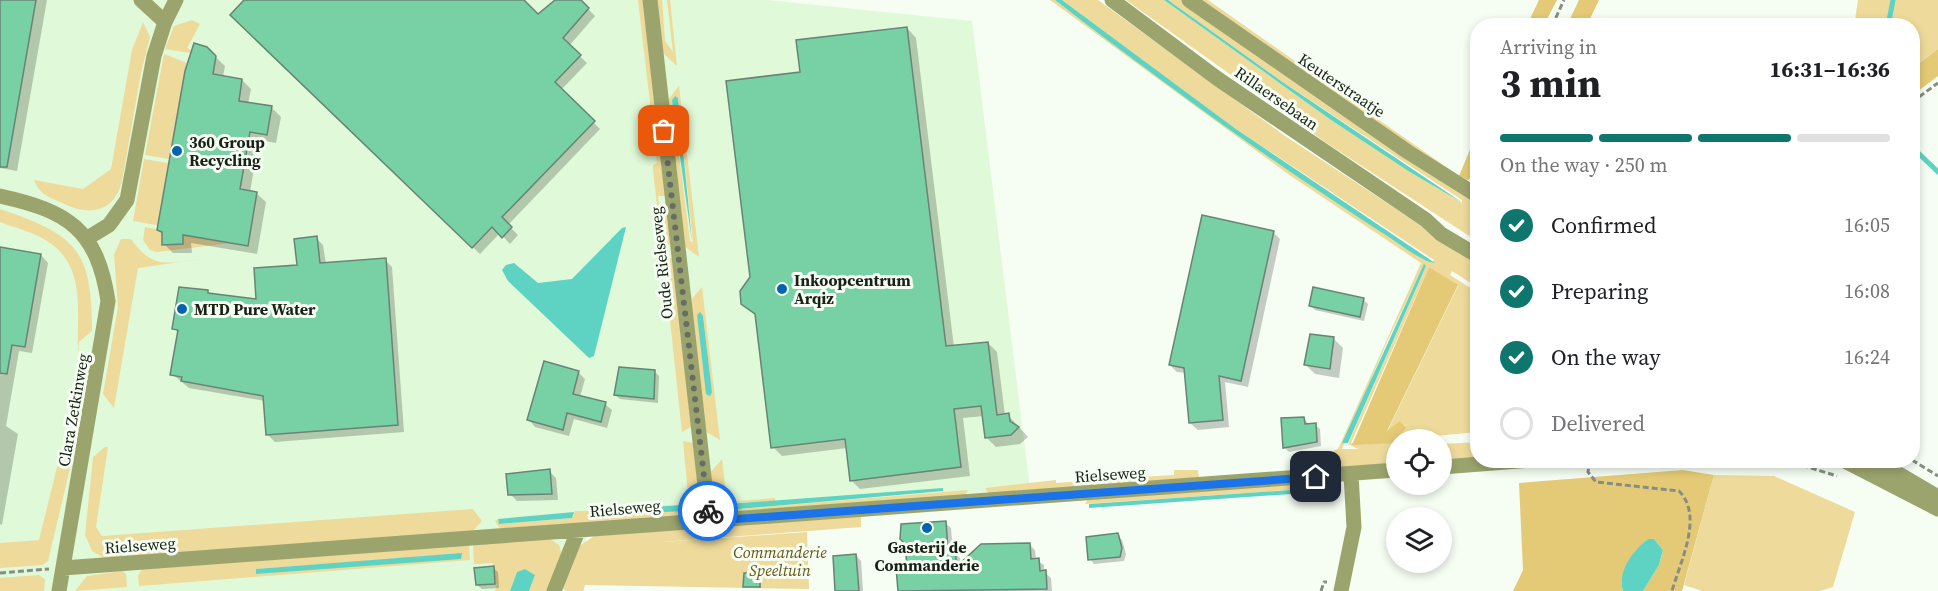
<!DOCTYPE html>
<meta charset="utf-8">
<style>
:root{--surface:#fff;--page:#f6f6f6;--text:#202124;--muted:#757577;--line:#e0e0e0;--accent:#0f766e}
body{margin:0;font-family:"Source Serif 4",serif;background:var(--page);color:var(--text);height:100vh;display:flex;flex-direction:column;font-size:22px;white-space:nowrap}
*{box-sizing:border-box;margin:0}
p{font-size:20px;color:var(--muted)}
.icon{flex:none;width:33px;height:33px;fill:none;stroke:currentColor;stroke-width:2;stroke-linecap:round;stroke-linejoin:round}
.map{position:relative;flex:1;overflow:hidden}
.details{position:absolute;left:1470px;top:18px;width:450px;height:450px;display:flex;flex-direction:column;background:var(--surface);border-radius:24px;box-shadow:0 3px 9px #0003}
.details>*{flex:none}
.controls{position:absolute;left:1386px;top:429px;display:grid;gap:12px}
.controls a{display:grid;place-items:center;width:66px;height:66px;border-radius:50%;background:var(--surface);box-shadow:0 3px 9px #0003;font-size:30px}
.pin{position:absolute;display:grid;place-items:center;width:51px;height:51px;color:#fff;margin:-26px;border-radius:12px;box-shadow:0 3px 9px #0006}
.courier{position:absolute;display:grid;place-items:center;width:60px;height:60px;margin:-30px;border:4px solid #1a73e8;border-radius:50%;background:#fff;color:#222;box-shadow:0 2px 8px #0007}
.head em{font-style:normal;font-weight:700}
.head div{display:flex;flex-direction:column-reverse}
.head{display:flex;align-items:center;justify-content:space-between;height:102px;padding:0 30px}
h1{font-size:39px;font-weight:700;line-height:45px}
.bar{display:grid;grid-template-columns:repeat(4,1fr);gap:9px 6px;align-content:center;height:72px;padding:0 30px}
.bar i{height:8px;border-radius:4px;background:var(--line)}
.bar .selected{background:var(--accent)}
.bar p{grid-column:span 4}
ol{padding:0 30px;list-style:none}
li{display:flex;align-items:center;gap:18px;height:66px}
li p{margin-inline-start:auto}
li .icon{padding:6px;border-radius:50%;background:var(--accent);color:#fff;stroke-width:4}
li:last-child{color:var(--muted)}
li i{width:33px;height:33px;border:3px solid var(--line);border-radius:50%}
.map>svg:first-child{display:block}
.built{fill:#e0f9d8}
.green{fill:#eeda9b;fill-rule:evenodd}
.forest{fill:#e4ca76}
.water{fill:#5ed3c3}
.shadow{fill:#0003}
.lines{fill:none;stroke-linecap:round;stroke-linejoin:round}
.stream{stroke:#5ed3c3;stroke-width:5}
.building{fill:#78d1a4;stroke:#688474;stroke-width:1.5}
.path{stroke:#868e84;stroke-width:3;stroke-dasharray:6 3;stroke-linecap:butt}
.minor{stroke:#9ca46d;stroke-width:15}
.done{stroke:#666e64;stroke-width:6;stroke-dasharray:0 10.8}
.route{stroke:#1a73e8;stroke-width:8}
.poi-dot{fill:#0264b1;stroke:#f6fef4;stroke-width:2}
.labels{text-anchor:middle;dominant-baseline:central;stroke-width:6;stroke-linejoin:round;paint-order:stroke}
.street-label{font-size:16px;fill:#192016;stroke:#f6fef4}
.poi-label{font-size:16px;font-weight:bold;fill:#192016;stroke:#f6fef4;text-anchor:start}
.park-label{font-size:16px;font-style:italic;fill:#675515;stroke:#f6fef4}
</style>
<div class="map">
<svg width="1938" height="591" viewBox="0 0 1938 591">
<rect width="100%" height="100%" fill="#f6fef4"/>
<path class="built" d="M0,0H767L972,21L1030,489L587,519L584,591H0Z"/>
<path class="green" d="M638,0H643L665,196H658L659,205H666L670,244L662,249L653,170V165L657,163Z
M656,0H662L665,41L673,52L667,0H670L677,66L663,53Z
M1050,0H1055L1262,151L1410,250L1432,263L1434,260L1236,129L1062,0H1098L1285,136L1477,262V287L1452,271L1450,275L1477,292V432L1394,440L1387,432L1458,286L1429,267L1351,443H1396L1394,446L1396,463L1341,467L1333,451L1338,449L1421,263L1288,174ZM1426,266L1348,444L1358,449H1342L1386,344L1422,269Z
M1126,0H1164L1331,120L1462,203V200L1281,81L1168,0H1182L1477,201V241L1325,142Z
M1195,0H1208L1459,176L1469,180H1460Z
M1858,0H1938V49L1913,68L1912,26H1854Z
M192,20L200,24L187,48L191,50L190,53L165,49L174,26Z
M143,22L150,37L141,73L122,181C113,217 84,215 58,201C46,196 39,193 34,180L83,189L111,169L132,50Z
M164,54L187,63L169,159L145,155Z
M679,86L699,257L684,246L668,100ZM675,96L678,98L693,242L690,241L672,100Z
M144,159L168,163L159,219L162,226L133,221Z
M0,209C76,235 92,249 92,331L79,342L78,355C76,316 88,266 47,241C33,232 16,228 0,222Z
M145,227L162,230V245L183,244V235L231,243L157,252L150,250L143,240Z
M131,239C153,270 167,263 201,259L138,268L114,408L103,394L118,307L114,255L121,239Z
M663,255L672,258L691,427L682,432Z
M702,287L720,440L705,431L690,301ZM697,315L703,316L712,392L707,395Z
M65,435L62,448L72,460L48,561L43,565L0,568V543L39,540Z
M683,441L693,443L699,496L688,516L501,530L495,521L498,519L499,524L572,518L575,511H593V516L627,515L683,505L606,510L689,504Z
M1477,442V457L1442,459V444Z
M105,447H108L96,527L102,536L473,509L482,521L472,532L104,558L92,551L85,535L93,457Z
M722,459L727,502L775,498V501L721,503L739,509L968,490L965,496L726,513L714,497L710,473Z
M1174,470H1198L1199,478L989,494L985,488L1056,480V483L1082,481V477L1106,475V479L1174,475Z
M1714,475L1774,476L1855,512L1833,587L1820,591H1702L1684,585Z
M1329,482L1323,491L1319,488L1085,504L1088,499Z
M861,516V527L663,542L807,532L809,589L585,585L583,591H566L563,588L578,547L594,536Z
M550,539L559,545L562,555L549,591H529L535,575L525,569L517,572L510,591H495L497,584H495L493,563L474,564L473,545Z
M469,545L470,560L139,586L138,576L142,569ZM462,554L256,574V569Z
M122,571L126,574L127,587L75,591L87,576Z
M39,575L45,579L44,591H0V578Z"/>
<path class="forest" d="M1539,0H1557L1544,25H1527Z
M1579,0H1599L1587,25H1567Z
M1938,49V76L1913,95V68Z
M1477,133V162L1469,180L1459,176Z
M1429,267L1458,285L1387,431L1400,421L1406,428L1395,440L1396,443L1352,445Z
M1683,470L1714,475L1682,591H1643L1659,565L1663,550L1654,539H1648C1635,550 1617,573 1623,591H1513L1523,570L1519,483Z"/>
<path class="water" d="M1055,0H1062L1236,129L1435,263C1423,263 1393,239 1381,232C1269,160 1160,81 1055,0Z
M1164,0H1168L1281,81L1463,203L1410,172L1331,120Z
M675,96L678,98L692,242L672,100Z
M626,227L594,356L589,358L508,281L502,270L506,265L514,263L538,283L572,279L622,228Z
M1424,264L1426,266L1348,443H1342Z
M700,312L703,316L712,392L710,396L706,394L697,315Z
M943,488V491L739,509L726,508L721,503L719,494H723L727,504Z
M1319,488L1320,492L1089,508V504Z
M683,505L684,511L591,516L593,511Z
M574,512L572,518L499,524L498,519Z
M1648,539H1654L1663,550L1659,565L1643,591H1623C1617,571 1633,551 1648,539Z
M462,553L461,559L256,574V569Z
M525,569L535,575L529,591H510L517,572Z"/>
<path class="shadow" d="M0,0H47L17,171L0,168Z
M246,0H522L538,16L555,0H579L595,16L569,46L587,63L561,90L600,129L508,225L518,235L510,244L500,233L480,254L232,15Z
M907,28L916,38L954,347L988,343L997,352L1005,415H1008L1028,437L1020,444L996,447L987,438L984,416L963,418L970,476L860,489L851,480L847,448L782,456L773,447L756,316L743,303L752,278L801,73Z
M206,48L225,66L223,77L242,80L251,89L248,104L272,108L281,117L276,143L259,140L250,192L256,193L266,202L257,254L191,243L192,253H173L164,244L163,235L158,230Z
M1273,232L1280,239L1248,387L1225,382L1229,427L1198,430L1190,423L1186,373L1177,372L1170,365Z
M316,238L323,245L326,264L385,260L392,267L404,432L275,442L268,435L265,401L189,388L172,374L179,334L174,328L207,292L211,295L258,300L299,266Z
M0,248L41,255L48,263L32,353L19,351L6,426L18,434L2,525L0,524Z
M1363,299L1368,304L1364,321L1315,310L1311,306Z
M1333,338L1343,348L1339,378L1315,374L1306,365Z
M578,372L585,379L580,397L605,404L612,410L607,428L574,419L569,436L535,427L529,420Z
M655,372L659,376L658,403L620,399L615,395Z
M1304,418L1309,425H1315L1320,429L1321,446L1289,452L1284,447Z
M549,471L556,478L558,500L517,501L510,494Z
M945,523L951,528L953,552L960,558L961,564L1029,544L1035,550L1036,560L1044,565V572L1051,578L1052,591H889H899L909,568Z
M1117,535L1122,540L1126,554L1124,561L1094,564L1090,559Z
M856,555L861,561L863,591H837Z
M493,568L498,572L499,588L482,589L477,585Z
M760,575L761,588L745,586Z"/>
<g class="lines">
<path class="stream" d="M1888,26L1893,0
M1912,147L1938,172"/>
</g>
<path class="building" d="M0,0H36L7,167H0Z
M244,0H524L538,14L555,0H581L589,8L563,38L581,55L555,82L595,121L502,217L512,227L502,238L492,227L472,248L230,15Z
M907,27L946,346L988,342L997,415L1009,413L1010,421L1019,427L1011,435L985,438L981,406L954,409L961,467L850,481L845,439L771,448L755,314L741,304L740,291L750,277L726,81L800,72L796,40Z
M194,43L207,47L216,56L213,74L242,79L239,101L272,106L267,135L250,132L240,189L257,192L248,246L183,235V244L162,245V232L157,230L185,71Z
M1202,215L1274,231L1241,381L1219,376L1223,420L1189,423L1184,368L1169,365Z
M317,236L320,263L386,258L398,425L266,435L263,396L181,381L182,377L170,375L178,330L172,329L179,287L208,290V293L256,299L254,268L297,265L294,239Z
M0,247L41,254L25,347L12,345L7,374L0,373Z
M1313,287L1364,298L1360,317L1309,306Z
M1310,334L1334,337L1330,369L1304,365Z
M544,361L579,371L573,394L606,402L601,422L567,413L563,430L527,420Z
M619,367L655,370L654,399L614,395Z
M1304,417L1305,424L1316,423L1317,442L1283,448L1281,418Z
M550,469L552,494L508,495L506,474Z
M946,521L948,551H955L957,566L981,544L1030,543L1031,559L1039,558L1040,571L1046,570L1047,589L898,591L896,568L907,567L905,544L900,539L901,524Z
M1118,533L1122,548L1120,557L1088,560L1086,537Z
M856,554L859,591H835L833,556Z
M494,566L495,584L476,585L474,568Z
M744,573H760V587H743Z"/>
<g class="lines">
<path class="path" d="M1552,26L1564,0
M1912,102L1938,83
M1590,460L1588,472L1596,482L1679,491C1704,516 1680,562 1672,591
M1785,460L1837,476
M1912,460L1938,476
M0,573L49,569
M1321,591L1324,582H1327"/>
<path class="minor" d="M141,0L165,22
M650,0L709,521
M1112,0L1218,79L1426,220L1441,234L1478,256
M1189,0L1408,152L1478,196
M0,196C68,211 97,229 108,301L59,591
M86,239L109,225L127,200L154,56L165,22L176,0
M1843,460L1938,509
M1875,460L1938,497
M1442,467L1531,460
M63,568L1396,470
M554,591L578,531
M1341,591L1354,527L1351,474"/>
</g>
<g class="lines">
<path class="done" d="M664,131L708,511"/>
<path class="route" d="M708,511L709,521L1316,477"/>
</g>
<g class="poi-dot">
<circle cx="177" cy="151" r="6"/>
<circle cx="782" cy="289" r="6"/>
<circle cx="182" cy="309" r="6"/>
<circle cx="927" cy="528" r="6"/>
</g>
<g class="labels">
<g class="street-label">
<text transform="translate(1342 85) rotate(34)">Keuterstraatje</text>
<text transform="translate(1277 98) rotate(35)">Rillaersebaan</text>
<text transform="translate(661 263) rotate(-96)">Oude Rielseweg</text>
<text transform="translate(73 410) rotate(-80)">Clara Zetkinweg</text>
<text transform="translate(1110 474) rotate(-4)">Rielseweg</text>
<text transform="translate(625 508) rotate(-5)">Rielseweg</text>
<text transform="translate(140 545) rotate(-4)">Rielseweg</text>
</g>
<g class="poi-label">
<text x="189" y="142">360 Group<tspan x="189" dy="18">Recycling</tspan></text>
<text x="794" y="280">Inkoopcentrum<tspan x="794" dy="18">Arqiz</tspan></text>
<text x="194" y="309">MTD Pure Water</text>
<text x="927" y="547" text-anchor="middle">Gasterij de<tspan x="927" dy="18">Commanderie</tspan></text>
</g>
<g class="park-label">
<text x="780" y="552">Commanderie<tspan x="780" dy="18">Speeltuin</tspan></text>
</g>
</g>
</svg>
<div class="controls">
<a><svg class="icon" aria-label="locate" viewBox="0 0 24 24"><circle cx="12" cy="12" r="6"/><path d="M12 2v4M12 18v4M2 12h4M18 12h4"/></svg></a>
<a><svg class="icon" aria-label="layers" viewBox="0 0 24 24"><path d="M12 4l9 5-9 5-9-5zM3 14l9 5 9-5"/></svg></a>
</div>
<div class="pin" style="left:664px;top:131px;background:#ea580c"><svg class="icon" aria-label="bag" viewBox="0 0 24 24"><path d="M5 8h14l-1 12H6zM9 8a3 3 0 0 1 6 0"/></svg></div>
<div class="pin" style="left:1316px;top:477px;background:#1f2937"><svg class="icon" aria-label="home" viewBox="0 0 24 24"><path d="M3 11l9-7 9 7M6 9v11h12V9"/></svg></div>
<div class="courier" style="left:708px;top:511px"><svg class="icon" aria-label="bike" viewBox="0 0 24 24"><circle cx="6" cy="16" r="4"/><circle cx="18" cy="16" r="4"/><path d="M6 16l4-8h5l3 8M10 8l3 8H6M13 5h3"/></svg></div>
<section class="details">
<div class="head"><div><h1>3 min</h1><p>Arriving in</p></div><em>16:31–16:36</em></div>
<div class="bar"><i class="selected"></i><i class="selected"></i><i class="selected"></i><i></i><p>On the way · 250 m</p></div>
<ol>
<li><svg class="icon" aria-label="check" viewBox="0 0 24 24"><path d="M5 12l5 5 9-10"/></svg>Confirmed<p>16:05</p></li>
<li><svg class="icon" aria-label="check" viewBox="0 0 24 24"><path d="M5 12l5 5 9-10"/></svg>Preparing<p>16:08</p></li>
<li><svg class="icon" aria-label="check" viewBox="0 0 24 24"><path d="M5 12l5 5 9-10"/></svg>On the way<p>16:24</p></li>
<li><i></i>Delivered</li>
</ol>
</section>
</div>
